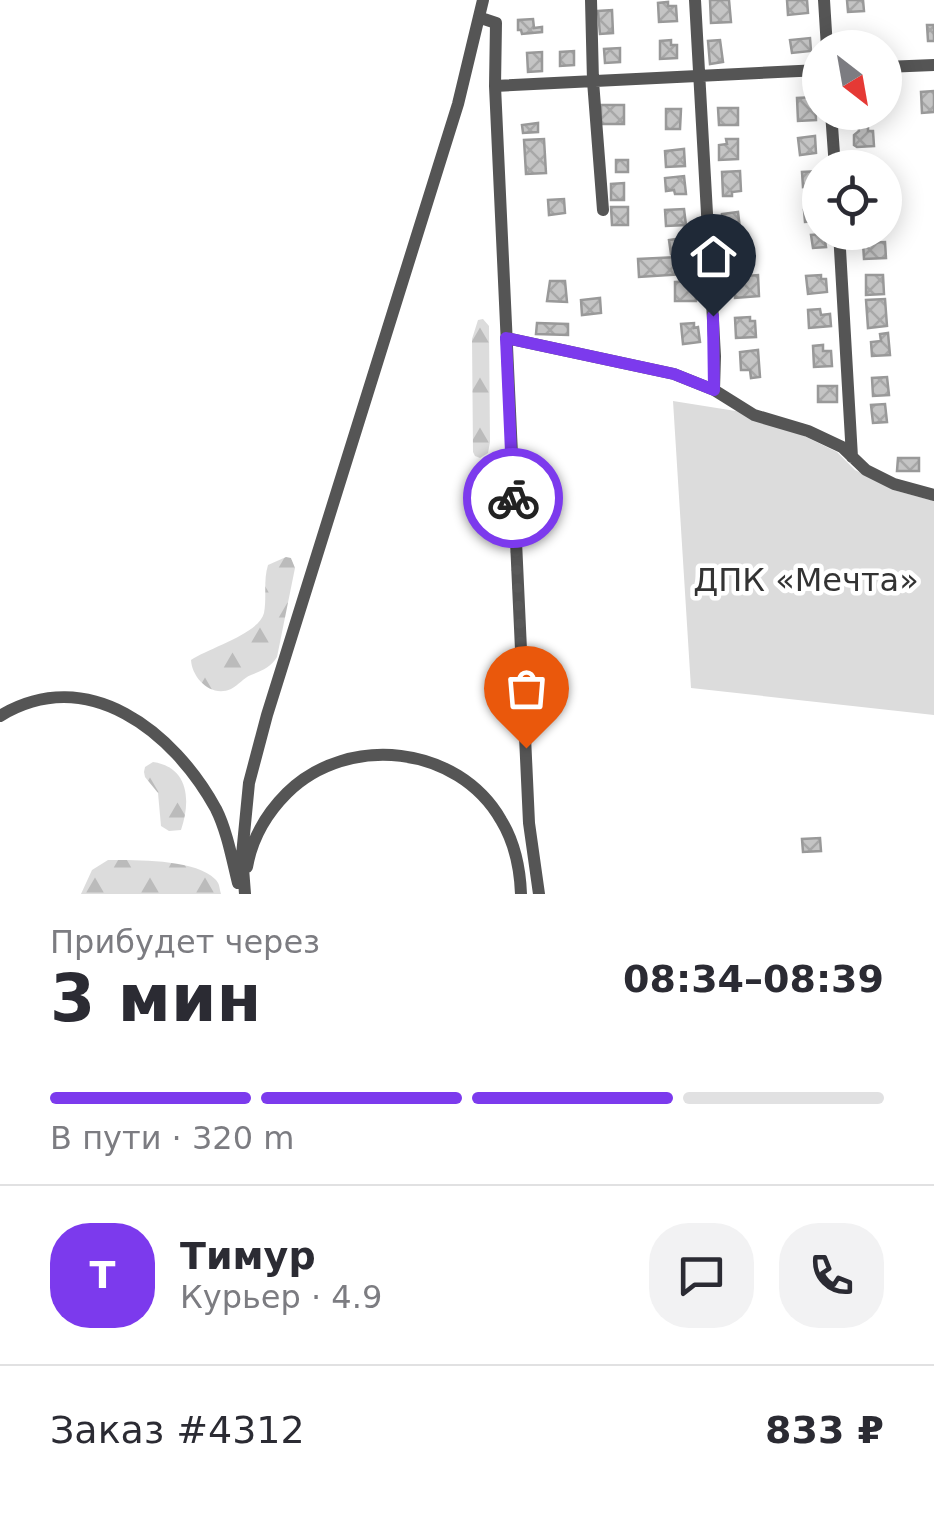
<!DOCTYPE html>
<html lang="ru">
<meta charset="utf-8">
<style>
:root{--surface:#fff;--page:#f2f2f3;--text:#2b2b33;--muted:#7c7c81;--line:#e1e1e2;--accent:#7c3aed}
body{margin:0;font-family:"DejaVu Sans",sans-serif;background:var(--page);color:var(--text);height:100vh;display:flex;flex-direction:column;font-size:38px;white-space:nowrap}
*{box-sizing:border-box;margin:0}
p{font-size:32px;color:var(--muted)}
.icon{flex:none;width:55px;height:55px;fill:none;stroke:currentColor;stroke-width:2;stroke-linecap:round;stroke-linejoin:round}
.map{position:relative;height:894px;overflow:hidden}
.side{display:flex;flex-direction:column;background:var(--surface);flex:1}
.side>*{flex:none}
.needle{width:65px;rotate:149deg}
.tools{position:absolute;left:802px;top:30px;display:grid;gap:20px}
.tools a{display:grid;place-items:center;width:100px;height:100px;border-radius:50%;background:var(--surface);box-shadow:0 5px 25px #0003;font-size:50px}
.pin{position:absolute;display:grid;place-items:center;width:85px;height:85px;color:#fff;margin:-102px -42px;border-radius:50% 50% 50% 0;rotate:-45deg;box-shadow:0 0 10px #0007}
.pin .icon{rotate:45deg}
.courier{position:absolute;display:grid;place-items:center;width:100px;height:100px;margin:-50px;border:8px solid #7c3aed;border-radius:50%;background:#fff;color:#222;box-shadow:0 2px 12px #0007}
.head em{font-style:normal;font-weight:700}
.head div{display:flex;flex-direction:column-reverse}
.head{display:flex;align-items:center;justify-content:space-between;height:170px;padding:0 50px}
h1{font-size:65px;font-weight:700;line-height:75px}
.bar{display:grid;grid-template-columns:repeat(4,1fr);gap:15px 10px;align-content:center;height:120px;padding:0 50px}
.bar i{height:12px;border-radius:8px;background:var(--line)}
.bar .on{background:var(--accent)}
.bar p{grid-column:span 4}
.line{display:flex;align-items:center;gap:25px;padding:0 50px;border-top:2px solid var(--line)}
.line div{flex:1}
.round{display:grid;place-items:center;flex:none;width:105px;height:105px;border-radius:40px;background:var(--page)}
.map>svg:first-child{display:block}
.green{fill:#dcdcdc}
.forest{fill:url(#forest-firs)}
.building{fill:url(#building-cross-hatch);stroke:#999;stroke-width:2.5}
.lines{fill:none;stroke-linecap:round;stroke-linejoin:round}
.minor{stroke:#555;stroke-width:12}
.done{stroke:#595959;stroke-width:10;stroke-dasharray:0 18}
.route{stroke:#7c3aed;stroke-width:12}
.labels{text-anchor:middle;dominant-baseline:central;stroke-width:9;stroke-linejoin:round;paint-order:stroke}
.park-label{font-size:32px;fill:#333;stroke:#fff}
</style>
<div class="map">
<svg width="934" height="894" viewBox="0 0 934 894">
<defs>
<pattern id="forest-firs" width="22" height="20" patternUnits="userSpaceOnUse" patternTransform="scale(2.5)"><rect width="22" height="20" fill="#dcdcdc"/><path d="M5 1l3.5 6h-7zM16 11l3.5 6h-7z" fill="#bbb"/></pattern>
<pattern id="building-cross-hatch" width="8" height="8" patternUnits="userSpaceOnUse" patternTransform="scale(2.5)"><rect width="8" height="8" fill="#c4c4c4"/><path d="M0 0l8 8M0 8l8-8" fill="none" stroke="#a7a7a7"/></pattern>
</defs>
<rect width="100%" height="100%" fill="#fff"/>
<path class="green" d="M673,401L742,412L798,433L837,452L855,470L897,491L934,501V715L691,688Z"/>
<path class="forest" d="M483,319L489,326L490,442L488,453L480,458L475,456L473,452L472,339L478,320Z
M286,557L291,558L295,568L277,657C270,668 263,670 251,675C243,678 239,685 231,689C211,698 192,678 191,660C208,648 259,634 264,613C267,597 263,581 268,565Z
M153,762C189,767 191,801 181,830L169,831L161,826L158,793L145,777L144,772L145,767Z
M108,860C135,860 195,859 215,879C220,884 219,887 221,894H81L92,870Z"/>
<path class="building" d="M710,0H729L731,22L711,23Z
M787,0H807L808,13L788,15Z
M847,0H863L864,11L848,12Z
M668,2V6H676L677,21L659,22L658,3Z
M612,10L613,33L600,34L598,11Z
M533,19L534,28L542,27V32L522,34L521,30H518V20Z
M927,25H934V41H928Z
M810,38L811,51L792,53L790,40Z
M671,40V45H677V58L660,59V41Z
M720,40L723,62L710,64L708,41Z
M620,48V62L605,63L604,49Z
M574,51V65L560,66V52Z
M542,52V71L528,72L527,53Z
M934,91V112L922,113L921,92Z
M815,97L816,120L798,121L797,98Z
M601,105H624V124H601Z
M718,108H738V125H719Z
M666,109H681L680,129H666Z
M538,123V132L523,133L522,125Z
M868,124V131H873L874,146L857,147L854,145V135L859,131L858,125Z
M815,136L816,153L800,155L798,138Z
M544,139L546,173L526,174L524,140Z
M726,139H738V159L719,160V145L727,144Z
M684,149L685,166L666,167L665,151Z
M616,160H628V172H616Z
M740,171L741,191L732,192V196H723L722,172Z
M819,171L820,185L803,187L802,172Z
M684,176L686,194H675L674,190L666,191L665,178Z
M624,183V200H611V184Z
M564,199L565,213L549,215L548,200Z
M611,207H628V225H612Z
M684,209L686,225L666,226L665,210Z
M820,209V221L805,222L804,210Z
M738,212L740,229L723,231L722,214Z
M824,234L826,247L813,248L811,235Z
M691,237L693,247L684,248L685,252L671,254L669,240Z
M885,242L886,258L864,259L863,243Z
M699,256L700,269L684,270V274L639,277L638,259Z
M758,275L759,296L735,298L734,277Z
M821,275V279H826L827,292L808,294L806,276Z
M866,275H883L884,294L866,295Z
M550,281H565L567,302L547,301Z
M695,281L696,301H675V282Z
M600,298L601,313L582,315L581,300Z
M885,299L887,326L868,328L866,300Z
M820,309L821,315L830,314L831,326L809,328L808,310Z
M750,317V321H755L756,337L736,338L735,318Z
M537,323L568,324V335L536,334Z
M694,323V328L698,327L700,342L683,344L681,324Z
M888,333L890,355L872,356L871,342L881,341L880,334Z
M823,345V351H831L832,366L814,367L813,346Z
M758,350L760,377L751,378L750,370H741L740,352Z
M887,377L889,395L873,396L872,378Z
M818,386H837V402H818Z
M885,404L887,422L873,423L871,405Z
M898,458H919V471H897Z
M820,838L821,851L803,852L802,839Z"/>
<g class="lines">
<path class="minor" d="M591,0L593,81L603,210
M695,0L715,356L714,390
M824,0L827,48
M481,18L496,23L495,86L529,823L539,894
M885,67L934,65
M495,86L820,70
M831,112L835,168
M839,232L852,457
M506,338L674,374L714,390L754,415L808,431L842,447L866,470L894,484L934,495
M0,716C88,663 174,732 216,809C227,831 232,859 238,883
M247,867C252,838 267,813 287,793C348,733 458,745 501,820C515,843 520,867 521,894
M245,894L242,855L249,783L267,715L458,104L483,0"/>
</g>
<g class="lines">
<path class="done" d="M513,498L526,748"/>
<path class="route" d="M513,498L506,338L674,374L714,390L713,316"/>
</g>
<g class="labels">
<g class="park-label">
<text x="806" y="580">ДПК «Мечта»</text>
</g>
</g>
</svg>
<div class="tools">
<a><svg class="needle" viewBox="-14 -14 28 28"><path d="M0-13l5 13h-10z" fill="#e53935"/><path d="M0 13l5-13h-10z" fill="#7c7c81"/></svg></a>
<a><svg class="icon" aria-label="locate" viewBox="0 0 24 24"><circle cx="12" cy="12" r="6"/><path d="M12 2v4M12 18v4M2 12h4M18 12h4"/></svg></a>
</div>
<div class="pin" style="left:526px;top:748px;background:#ea580c"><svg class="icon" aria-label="bag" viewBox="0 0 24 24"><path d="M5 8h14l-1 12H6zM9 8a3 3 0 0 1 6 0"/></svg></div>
<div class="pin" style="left:713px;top:316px;background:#1f2937"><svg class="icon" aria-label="home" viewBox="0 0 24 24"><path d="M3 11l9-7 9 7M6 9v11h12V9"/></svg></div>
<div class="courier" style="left:513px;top:498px"><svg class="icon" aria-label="bike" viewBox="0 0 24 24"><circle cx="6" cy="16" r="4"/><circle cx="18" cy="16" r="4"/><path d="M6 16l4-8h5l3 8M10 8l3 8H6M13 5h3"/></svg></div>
</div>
<section class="side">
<div class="head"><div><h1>3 мин</h1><p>Прибудет через</p></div><em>08:34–08:39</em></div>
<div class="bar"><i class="on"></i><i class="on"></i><i class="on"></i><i></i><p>В пути · 320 m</p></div>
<div class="line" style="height:180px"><b class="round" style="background:var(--accent);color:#fff">Т</b><div><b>Тимур</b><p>Курьер · 4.9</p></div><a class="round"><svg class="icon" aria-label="chat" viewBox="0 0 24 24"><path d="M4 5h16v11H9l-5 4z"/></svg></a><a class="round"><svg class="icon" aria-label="phone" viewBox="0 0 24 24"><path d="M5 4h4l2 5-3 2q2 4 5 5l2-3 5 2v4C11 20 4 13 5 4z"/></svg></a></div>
<div class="line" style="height:130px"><div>Заказ #4312</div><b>833 ₽</b></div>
</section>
